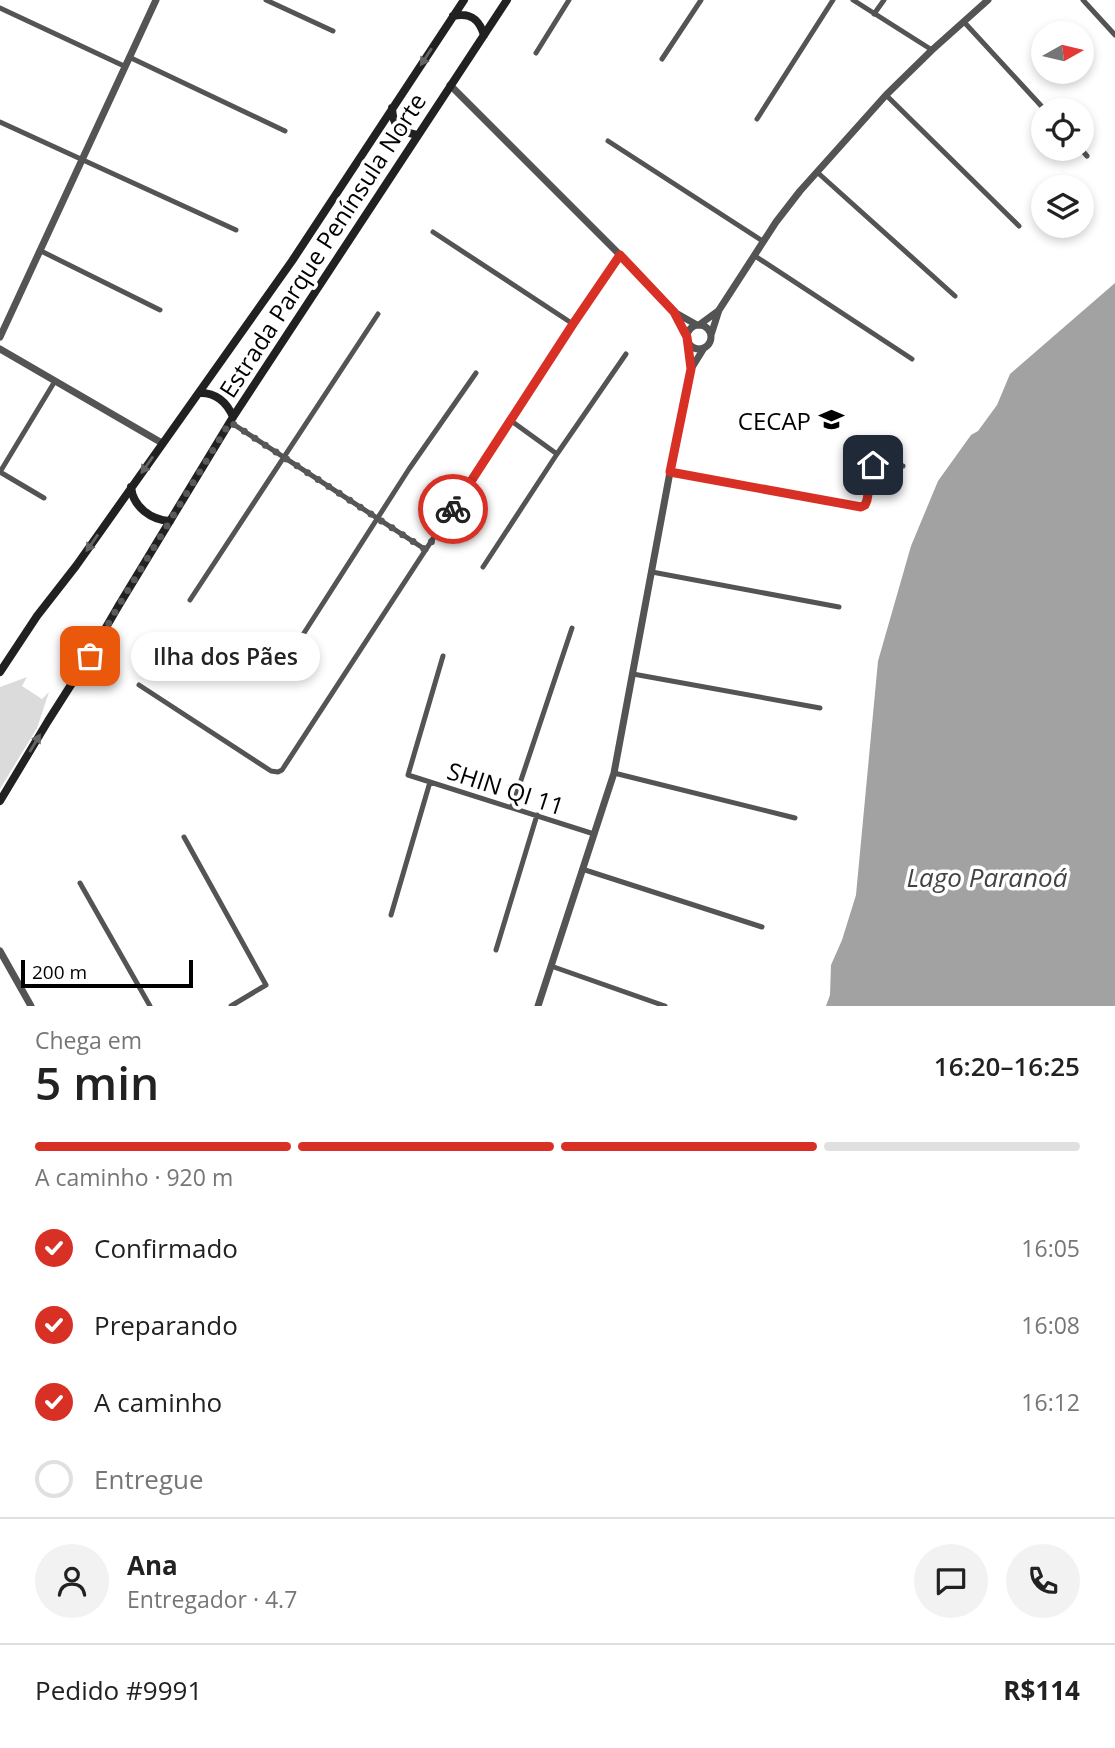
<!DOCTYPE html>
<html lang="pt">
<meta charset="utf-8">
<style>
:root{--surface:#fff;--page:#f2f2f2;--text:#222;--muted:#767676;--line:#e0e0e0;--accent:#d93025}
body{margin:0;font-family:"Open Sans",sans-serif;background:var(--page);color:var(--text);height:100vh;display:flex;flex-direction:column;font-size:26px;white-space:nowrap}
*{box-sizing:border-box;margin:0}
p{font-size:23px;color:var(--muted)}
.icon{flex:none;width:38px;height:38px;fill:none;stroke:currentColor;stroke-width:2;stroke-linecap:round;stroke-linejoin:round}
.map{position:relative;height:1006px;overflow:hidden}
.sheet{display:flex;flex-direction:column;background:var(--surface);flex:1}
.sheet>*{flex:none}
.needle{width:46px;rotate:82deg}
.tools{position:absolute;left:1031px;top:21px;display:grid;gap:14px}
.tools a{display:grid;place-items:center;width:63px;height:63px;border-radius:50%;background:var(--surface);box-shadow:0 4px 10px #0003;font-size:35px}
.scale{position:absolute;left:21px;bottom:18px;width:172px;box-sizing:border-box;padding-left:7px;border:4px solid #000;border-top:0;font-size:19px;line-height:24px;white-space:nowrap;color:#000;-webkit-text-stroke:5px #fff;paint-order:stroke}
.pin{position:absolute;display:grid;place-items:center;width:60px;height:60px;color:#fff;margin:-30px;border-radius:14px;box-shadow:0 4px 10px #0006}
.courier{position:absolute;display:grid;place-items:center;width:70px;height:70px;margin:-35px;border:5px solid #d93025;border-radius:50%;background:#fff;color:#222;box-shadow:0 2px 9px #0007}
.bubble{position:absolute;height:49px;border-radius:24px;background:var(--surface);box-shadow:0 4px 10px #0003;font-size:23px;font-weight:600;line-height:49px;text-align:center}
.head em{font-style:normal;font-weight:600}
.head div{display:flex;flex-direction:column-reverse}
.head{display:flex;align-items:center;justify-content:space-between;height:119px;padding:0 35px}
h1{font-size:46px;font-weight:600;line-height:52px}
.bar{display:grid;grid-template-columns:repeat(4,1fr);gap:10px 7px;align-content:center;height:84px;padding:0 35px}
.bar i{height:9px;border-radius:5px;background:var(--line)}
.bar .selected{background:var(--accent)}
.bar p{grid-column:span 4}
.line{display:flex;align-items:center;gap:18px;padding:0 35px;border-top:2px solid var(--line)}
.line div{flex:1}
.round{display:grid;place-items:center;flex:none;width:74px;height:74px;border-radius:37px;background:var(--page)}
ol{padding:0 35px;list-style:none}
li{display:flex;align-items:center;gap:21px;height:77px}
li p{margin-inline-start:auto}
li .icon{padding:7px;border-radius:50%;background:var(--accent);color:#fff;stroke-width:4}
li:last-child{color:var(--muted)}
li i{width:38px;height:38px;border:4px solid var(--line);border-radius:50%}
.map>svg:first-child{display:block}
.green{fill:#dbdbdb}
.water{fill:#a2a2a2}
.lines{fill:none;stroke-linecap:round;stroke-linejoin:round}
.minor{stroke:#545454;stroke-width:5}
.tertiary{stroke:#545454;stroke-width:7}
.secondary{stroke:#212121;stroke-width:8}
.oneway{fill:#646464}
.done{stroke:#595959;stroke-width:7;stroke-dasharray:0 12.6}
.route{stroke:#d93025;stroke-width:9}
.labels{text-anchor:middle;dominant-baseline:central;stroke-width:7;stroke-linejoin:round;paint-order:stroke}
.street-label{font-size:24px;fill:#000;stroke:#fff}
.poi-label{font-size:24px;fill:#000;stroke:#fff;text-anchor:end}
.water-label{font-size:26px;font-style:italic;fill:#434343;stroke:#fff}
</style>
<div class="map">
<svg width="1115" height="1006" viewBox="0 0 1115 1006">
<rect width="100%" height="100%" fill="#fff"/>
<path class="green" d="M27,677L22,686L42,699L49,692L37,728L0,789V687Z"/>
<path class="water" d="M1115,283V1006H826L830,995L831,965L842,940L856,895L878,661L911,546L938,481L971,435L978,431L997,405L1010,374Z"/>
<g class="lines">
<path class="minor" d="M266,0L333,31
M853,0L932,50
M1083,0L1115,35
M0,8L124,66
M874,14L884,0
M964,22L1045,110
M536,53L569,0
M129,57L285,131
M662,59L701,0
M886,95L1019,226
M757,119L833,0
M0,122L236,230
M608,141L764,242
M1081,149L1087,156
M817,172L955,296
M433,232L573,324
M41,251L160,310
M755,256L912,359
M510,420L557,454
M230,422L426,550
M0,472L55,381
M0,472L44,498
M670,472L861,507C873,497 868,475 875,461L881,460L903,466
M483,567L557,454L626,354
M652,572L839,607
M190,600L378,314
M443,656L408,775L594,834
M288,658L409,469L476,373
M633,674L820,708
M139,685L271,771L278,772L282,770L573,324L620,255
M614,773L795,818
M512,807L572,628
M184,837L266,985L231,1006
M582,869L762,927
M80,883L150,1006
M391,915L430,782
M496,950L537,815
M551,966L665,1006"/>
<path class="tertiary" d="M450,85L620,255L674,312L687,336
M674,312L697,325
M699,325L718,311
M687 337a12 12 0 1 1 24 0a12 12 0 1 1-24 0Z
M711,335L719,310L776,222L800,191L886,95L932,50L988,0
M0,337L156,0
M0,349L162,443
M691,369L704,348
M0,951L31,1006
M538,1006L614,773L670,472L691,369L688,343"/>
<path class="secondary" d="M453,16C470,12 479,19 484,35
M392,108C393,127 399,131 417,135
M199,393C215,392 227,402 233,417
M131,487C133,507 151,520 170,521
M0,672L37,616L76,566L292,261L464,0
M0,801L48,721L90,655L119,605L233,417L507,0"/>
</g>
<defs><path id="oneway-solid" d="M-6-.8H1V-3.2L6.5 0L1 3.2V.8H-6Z" transform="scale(1.75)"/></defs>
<g class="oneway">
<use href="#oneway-solid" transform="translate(426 57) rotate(123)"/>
<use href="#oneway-solid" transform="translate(147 465) rotate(125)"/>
<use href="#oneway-solid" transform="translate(92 543) rotate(125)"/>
<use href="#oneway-solid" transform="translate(35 743) rotate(-59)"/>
</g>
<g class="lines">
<path class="done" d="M90,656L119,605L230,422L426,550L453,509"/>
<path class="route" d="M453,509L573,324L620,255L674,312L687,337L691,369L670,472L861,507L865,505L867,500L873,465"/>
</g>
<defs>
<symbol id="school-bare" viewBox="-9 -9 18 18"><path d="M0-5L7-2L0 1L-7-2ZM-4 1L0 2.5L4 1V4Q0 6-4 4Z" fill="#000" stroke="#fff" stroke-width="2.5" paint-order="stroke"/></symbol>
</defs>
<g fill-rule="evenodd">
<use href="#school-bare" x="814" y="402" width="35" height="35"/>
</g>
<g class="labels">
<g class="street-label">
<text transform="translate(322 245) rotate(-57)">Estrada Parque Península Norte</text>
<text transform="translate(506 788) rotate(18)">SHIN QI 11</text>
</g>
<g class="poi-label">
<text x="811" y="420">CECAP</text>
</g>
<g class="water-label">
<text x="987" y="877">Lago Paranoá</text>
</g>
</g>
</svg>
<div class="tools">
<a><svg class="needle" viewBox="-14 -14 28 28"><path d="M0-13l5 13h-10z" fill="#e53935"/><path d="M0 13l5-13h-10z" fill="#767676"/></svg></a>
<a><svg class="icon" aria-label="locate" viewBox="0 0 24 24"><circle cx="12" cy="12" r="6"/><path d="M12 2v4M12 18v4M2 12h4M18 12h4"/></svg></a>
<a><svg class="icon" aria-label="layers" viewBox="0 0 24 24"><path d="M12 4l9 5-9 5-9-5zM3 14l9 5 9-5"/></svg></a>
</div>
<div class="scale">200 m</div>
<div class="pin" style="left:90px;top:656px;background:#ea580c"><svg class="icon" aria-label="bag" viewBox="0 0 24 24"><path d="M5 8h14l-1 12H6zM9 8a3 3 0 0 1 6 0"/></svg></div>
<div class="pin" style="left:873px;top:465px;background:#1f2937"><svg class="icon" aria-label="home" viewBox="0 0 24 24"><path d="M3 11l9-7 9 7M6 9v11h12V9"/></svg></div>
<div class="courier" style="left:453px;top:509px"><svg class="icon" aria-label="bike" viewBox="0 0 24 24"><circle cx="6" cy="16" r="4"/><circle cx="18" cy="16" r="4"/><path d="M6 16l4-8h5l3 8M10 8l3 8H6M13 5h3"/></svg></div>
<div class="bubble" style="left:131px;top:632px;width:189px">Ilha dos Pães</div>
</div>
<section class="sheet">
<div class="head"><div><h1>5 min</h1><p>Chega em</p></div><em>16:20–16:25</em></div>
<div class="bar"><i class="selected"></i><i class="selected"></i><i class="selected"></i><i></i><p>A caminho · 920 m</p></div>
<ol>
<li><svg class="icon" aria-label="check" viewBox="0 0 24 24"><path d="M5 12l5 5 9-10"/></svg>Confirmado<p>16:05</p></li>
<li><svg class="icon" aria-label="check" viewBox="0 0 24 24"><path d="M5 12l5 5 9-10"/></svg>Preparando<p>16:08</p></li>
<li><svg class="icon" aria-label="check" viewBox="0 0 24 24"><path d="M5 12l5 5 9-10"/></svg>A caminho<p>16:12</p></li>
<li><i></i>Entregue</li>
</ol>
<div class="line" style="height:126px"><a class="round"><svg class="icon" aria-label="person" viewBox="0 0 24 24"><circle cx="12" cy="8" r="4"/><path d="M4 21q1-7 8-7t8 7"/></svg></a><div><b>Ana</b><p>Entregador · 4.7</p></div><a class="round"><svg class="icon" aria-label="chat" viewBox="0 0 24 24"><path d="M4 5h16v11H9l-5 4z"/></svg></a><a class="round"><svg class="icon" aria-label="phone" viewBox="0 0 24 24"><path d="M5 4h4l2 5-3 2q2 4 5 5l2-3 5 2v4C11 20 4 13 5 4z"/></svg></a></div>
<div class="line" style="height:91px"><div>Pedido #9991</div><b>R$114</b></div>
</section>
